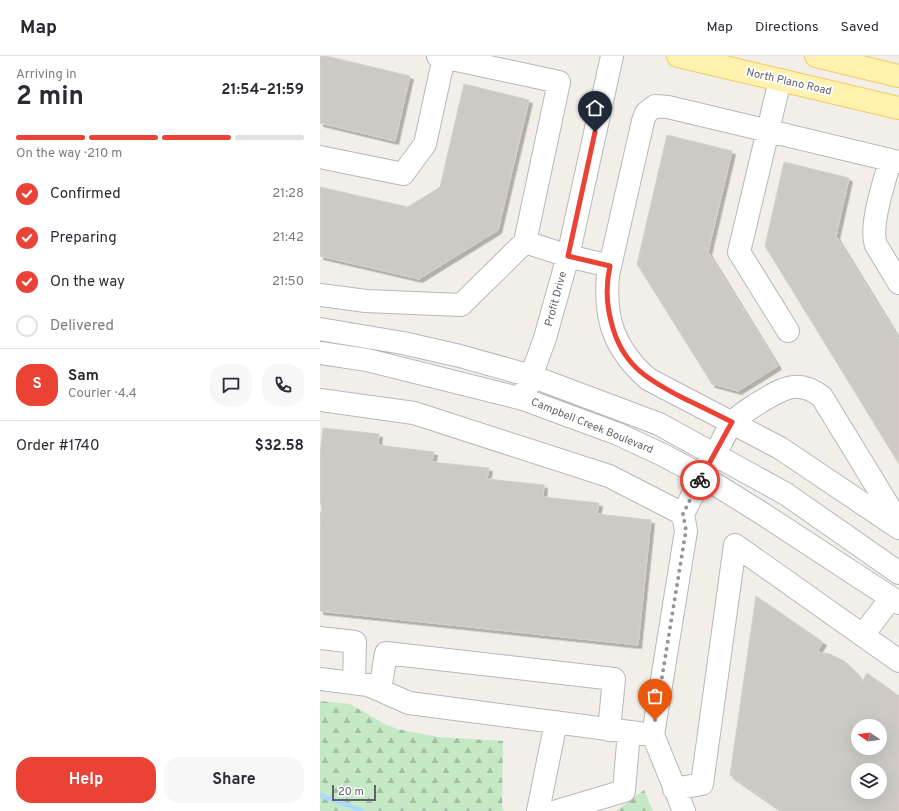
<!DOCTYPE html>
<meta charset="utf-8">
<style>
:root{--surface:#fff;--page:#f7f7f7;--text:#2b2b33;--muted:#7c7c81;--line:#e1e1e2;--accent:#ea4335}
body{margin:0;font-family:Overpass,sans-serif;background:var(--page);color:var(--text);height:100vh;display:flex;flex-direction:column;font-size:15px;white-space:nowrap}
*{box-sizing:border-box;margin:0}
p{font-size:13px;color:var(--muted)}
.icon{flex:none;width:22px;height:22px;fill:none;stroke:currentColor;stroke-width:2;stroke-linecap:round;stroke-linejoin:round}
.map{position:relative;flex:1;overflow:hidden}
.panel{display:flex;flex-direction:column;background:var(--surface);width:320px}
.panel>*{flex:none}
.needle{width:26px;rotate:283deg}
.buttons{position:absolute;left:531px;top:663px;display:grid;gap:8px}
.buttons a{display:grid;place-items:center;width:36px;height:36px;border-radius:50%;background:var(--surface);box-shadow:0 4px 16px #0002;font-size:20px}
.scale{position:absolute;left:12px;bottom:10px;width:44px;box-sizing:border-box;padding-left:4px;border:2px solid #5f6368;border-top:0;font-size:11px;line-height:14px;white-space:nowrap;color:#5f6368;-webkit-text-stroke:3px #fff;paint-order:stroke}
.pin{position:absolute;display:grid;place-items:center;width:34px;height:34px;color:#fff;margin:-41px -17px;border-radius:50% 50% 50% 0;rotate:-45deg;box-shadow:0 0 4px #0007}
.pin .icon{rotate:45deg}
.courier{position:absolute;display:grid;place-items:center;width:40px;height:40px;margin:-20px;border:3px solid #ea4335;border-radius:50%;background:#fff;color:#222;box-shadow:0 1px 5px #0007}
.overview em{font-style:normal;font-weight:700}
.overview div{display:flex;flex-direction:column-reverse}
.overview{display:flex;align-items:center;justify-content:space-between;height:68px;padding:0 16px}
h1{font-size:26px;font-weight:700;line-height:30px}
.bar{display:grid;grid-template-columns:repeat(4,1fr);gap:6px 4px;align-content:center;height:48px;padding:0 16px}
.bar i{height:5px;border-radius:3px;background:var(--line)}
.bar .on{background:var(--accent)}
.bar p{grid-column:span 4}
.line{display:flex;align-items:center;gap:10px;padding:0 16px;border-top:1px solid var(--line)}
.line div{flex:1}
.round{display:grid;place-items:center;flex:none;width:42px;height:42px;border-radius:16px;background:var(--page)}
ol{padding:0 16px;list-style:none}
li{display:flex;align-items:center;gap:12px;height:44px}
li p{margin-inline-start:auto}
li .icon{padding:4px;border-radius:50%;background:var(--accent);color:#fff;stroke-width:4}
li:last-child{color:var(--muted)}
li i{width:22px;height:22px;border:2px solid var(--line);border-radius:50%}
.primary-button{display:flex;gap:8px;margin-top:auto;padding:8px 16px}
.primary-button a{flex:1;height:46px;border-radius:16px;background:var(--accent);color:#fff;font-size:16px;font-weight:700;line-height:46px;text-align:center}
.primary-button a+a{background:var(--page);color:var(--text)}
header{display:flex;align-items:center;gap:24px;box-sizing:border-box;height:56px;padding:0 20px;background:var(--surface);border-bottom:1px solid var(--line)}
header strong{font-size:19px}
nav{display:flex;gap:22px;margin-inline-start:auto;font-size:14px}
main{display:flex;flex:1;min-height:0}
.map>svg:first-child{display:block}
.forest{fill:url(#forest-firs)}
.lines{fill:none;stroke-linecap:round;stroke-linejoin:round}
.stream{stroke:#aadaff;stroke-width:4.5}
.building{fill:#cccac5;stroke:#d6d1c6;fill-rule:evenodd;filter:url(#shadow)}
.minor-casing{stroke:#b5b8bc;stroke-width:24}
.major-casing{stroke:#f2c960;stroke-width:24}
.minor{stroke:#fff;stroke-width:22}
.major{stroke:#fff2af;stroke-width:22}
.done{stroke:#929495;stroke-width:4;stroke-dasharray:0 7.2}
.route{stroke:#ea4335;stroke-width:5}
.labels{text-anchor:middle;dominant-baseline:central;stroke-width:4;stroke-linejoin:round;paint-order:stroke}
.street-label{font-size:11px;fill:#5f6368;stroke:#fff}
</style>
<header>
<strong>Map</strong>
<nav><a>Map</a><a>Directions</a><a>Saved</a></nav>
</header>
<main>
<section class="panel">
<div class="overview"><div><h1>2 min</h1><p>Arriving in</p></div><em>21:54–21:59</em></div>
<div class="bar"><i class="on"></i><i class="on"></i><i class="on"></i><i></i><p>On the way · 210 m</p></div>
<ol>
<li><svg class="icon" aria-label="check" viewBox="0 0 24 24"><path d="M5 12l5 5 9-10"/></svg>Confirmed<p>21:28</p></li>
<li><svg class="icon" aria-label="check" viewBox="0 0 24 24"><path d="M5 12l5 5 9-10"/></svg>Preparing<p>21:42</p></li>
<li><svg class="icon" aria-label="check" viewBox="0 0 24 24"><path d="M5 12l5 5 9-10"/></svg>On the way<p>21:50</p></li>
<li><i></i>Delivered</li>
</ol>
<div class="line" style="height:72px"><b class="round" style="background:var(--accent);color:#fff">S</b><div><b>Sam</b><p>Courier · 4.4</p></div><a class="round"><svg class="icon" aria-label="chat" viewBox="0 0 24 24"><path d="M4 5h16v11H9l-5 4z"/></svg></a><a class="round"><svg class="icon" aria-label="phone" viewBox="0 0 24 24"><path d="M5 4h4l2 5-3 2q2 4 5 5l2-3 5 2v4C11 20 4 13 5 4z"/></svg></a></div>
<div class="line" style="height:52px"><div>Order #1740</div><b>$32.58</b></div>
<div class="primary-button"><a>Help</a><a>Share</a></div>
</section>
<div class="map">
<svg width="579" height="755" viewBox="0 0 579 755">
<defs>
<pattern id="forest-firs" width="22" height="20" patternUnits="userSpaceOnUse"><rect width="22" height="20" fill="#c5e8c5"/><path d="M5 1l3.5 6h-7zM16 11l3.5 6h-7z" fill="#a3c0a4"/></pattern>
<filter id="shadow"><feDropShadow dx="3.5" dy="3.5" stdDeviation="0" flood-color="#0004"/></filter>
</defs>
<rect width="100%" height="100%" fill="#f1efe8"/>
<path class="forest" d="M0,645L30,648L63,667L77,673L119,681L183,685L182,751L184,755H0Z
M324,734L333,755H296Z"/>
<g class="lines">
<path class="stream" d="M0,739L43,755"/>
</g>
<path class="building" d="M0,0H6L90,20L75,85L0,67Z
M144,28L209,44L178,174L99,223L0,200V131L88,151L120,131Z
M347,79L412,95L388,196L458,310L418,335L392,328L317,208Z
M464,106L529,122L516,180L579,283V408L445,190Z
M3,372L59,378L58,389L114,396L112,406L169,412L167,423L224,429L223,441L279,447L277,458L331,464L318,589L0,555V471L1,467H0V456H2L0,441V398Z
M436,540L503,586L497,596L510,598L524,605L534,614L542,626L547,617L579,640V755H462L410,719ZM538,670H560V692H538ZM538,714H560V736H538Z"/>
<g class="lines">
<defs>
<path id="minor" d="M118,0L239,26L205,186L248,200L290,210
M460,24L419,196L468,275
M0,101L83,118L105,88L124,1
M570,104C565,125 549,169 556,189L579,227
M579,106L348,51L335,50L326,57L323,65L288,219C284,263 294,293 328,323L460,392L579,472
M0,239L46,245L141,249L205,186
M0,273L83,287L140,300L211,320L339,368L466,438L579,517
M0,297L47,304L203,343L298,378L345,400L382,420L443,458L579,547
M206,334L225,282L248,200L292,0
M0,344L94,357L289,420L363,458L366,475L333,679L89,647L48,629L0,623
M363,458C375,434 387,411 401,387C404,381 408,372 413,366C420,358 431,352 440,346C462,333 478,322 502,341L579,467
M543,579L571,542
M0,582L35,586L34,627
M60,634L66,597L294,623L289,674
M333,679L364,755
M354,733L382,728L415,489L579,605
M218,755L236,666
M237,755L304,735L309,676"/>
<path id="major" d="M358,0L579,52
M496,0L579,20"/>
</defs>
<use href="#minor" class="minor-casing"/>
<use href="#major" class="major-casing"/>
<use href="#minor" class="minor"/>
<use href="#major" class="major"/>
</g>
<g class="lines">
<path class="done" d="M335,664L366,474L363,458L380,424"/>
<path class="route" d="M275,76L248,200L290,210C286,228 286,246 291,265C301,308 326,323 363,342C380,350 396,358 412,366L380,424"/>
</g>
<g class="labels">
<g class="street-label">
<text transform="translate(469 26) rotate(13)">North Plano Road</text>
<text transform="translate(236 243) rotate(-75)">Profit Drive</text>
<text transform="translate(272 370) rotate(22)">Campbell Creek Boulevard</text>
</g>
</g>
</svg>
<div class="buttons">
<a><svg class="needle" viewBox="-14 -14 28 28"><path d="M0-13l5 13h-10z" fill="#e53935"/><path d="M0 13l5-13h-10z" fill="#7c7c81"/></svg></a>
<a><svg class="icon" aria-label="layers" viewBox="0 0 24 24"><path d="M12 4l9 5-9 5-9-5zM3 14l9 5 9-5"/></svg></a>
</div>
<div class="scale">20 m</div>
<div class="pin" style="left:335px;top:664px;background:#ea580c"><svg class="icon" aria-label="bag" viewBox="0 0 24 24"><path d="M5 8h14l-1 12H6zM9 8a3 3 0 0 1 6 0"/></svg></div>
<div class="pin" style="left:275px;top:76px;background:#1f2937"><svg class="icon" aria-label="home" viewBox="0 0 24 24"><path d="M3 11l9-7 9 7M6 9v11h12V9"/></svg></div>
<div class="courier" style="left:380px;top:424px"><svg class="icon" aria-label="bike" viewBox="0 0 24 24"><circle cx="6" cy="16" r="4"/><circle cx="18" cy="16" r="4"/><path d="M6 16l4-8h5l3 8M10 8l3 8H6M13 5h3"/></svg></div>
</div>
</main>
